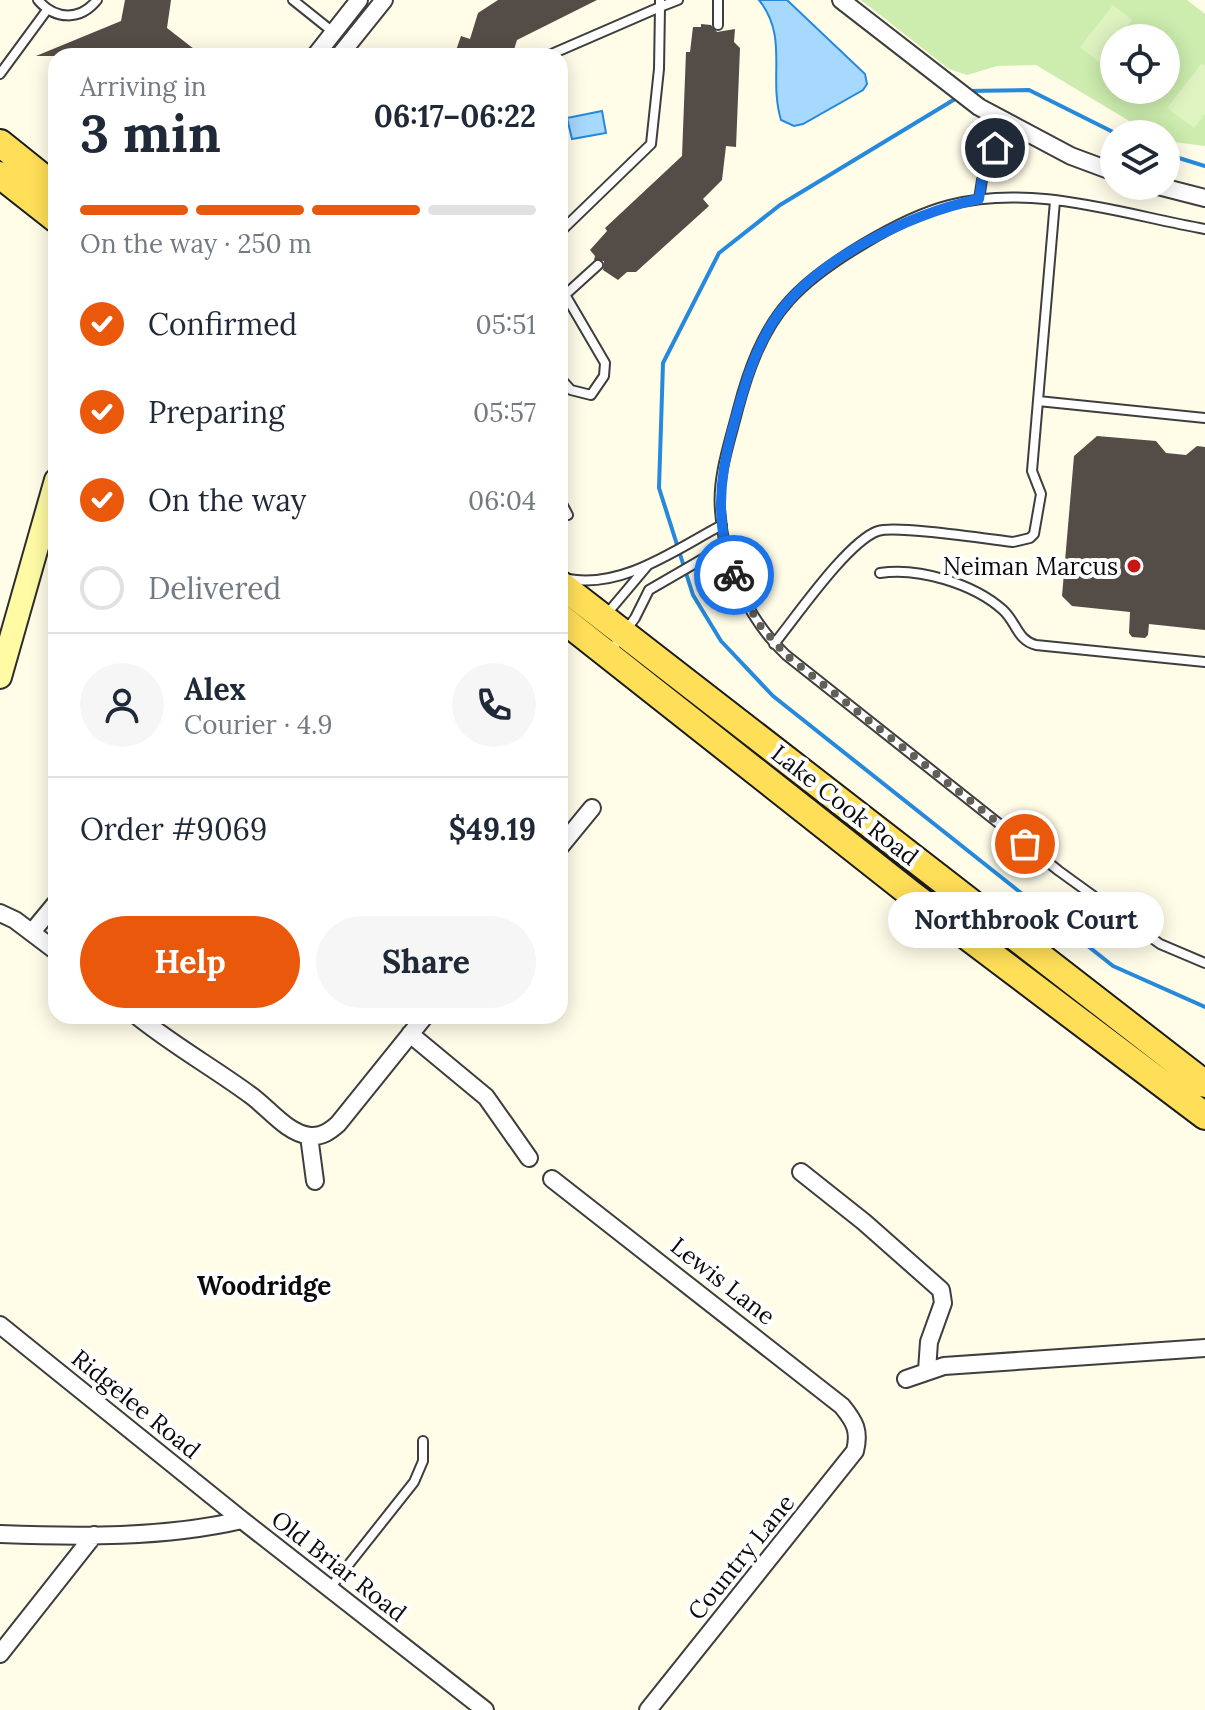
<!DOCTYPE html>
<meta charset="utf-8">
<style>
:root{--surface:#fff;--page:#f6f6f7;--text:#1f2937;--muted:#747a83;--line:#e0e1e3;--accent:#ea580c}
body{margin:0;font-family:Lora,serif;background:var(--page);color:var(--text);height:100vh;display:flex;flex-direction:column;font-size:30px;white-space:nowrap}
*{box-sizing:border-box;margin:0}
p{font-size:26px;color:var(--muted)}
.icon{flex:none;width:44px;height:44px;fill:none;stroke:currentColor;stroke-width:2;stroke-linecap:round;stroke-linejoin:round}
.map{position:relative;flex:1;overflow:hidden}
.side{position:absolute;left:48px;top:48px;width:520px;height:976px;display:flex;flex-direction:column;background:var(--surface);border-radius:24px;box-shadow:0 4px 20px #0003}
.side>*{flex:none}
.buttons{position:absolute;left:1100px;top:24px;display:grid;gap:16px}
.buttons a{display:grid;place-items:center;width:80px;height:80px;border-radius:50%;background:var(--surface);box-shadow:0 4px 20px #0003;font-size:40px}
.pin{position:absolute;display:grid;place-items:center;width:68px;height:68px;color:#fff;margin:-34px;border:4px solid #fff;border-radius:50%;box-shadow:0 2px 8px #0007}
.courier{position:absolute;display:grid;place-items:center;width:80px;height:80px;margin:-40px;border:6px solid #1a73e8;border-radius:50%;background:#fff;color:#222;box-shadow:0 2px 10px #0007}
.bubble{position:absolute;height:56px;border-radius:28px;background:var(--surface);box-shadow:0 4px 20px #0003;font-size:26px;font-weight:700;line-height:56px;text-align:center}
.summary em{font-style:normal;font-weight:700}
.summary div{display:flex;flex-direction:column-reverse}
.summary{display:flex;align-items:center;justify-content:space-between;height:136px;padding:0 32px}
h1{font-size:52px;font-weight:700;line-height:60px}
.bar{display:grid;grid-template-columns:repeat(4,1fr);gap:12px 8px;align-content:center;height:96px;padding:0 32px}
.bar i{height:10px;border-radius:6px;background:var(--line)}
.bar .on{background:var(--accent)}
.bar p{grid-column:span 4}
.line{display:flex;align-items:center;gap:20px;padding:0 32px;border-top:2px solid var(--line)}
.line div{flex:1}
.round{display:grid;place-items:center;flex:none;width:84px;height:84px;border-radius:42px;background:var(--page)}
ol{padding:0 32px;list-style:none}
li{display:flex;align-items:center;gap:24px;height:88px}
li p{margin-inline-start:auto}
li .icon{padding:8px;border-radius:50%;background:var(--accent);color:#fff;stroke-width:4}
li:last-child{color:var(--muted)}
li i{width:44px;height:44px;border:4px solid var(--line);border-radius:50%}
.action{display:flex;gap:16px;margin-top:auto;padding:16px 32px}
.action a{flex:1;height:92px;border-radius:48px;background:var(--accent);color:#fff;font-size:32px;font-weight:700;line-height:92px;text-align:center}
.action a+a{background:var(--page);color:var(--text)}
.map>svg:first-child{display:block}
.green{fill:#ccedae;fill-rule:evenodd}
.pitch{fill:#dff3c1}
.water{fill:#a7d8fd;stroke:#2689db;stroke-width:2}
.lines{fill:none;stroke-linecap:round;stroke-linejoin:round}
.stream{stroke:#2689db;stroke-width:4}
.building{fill:#544c46}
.lane-casing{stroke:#3e3e3e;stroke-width:12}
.street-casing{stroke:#3e3e3e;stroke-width:20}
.secondary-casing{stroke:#2d2d2d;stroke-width:26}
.primary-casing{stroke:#1c1c1c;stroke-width:30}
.lane{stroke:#fff;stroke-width:8}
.street{stroke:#fff;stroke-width:16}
.secondary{stroke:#fffaa3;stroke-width:22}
.primary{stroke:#ffdf58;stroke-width:26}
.done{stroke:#605f58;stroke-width:8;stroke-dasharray:0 14.4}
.route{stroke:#1a73e8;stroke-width:10}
.poi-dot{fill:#c81615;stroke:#fff;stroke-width:3}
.labels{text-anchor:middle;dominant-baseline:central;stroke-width:8;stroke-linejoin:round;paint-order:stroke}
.poi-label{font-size:24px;fill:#0b0b0b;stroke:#fff;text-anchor:end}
.street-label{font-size:24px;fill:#0b0b0b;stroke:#fff}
.neighbourhood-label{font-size:26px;font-weight:bold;fill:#0b0b0b;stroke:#fff}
</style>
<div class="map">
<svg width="1205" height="1710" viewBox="0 0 1205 1710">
<rect width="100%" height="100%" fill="#fffce8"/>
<path class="green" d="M861,0H1187L1205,14V146L1166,141V134H1151L1036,65L997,66L967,75L949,69ZM1114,38H1166V90H1114Z"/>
<path class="pitch" d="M1113,5L1132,20L1118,38H1114V43L1099,62L1080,47Z
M1202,63L1205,66V114L1194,128L1167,108Z"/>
<path class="water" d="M759,0H787L865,74L867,84L863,90L803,124L794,126L781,120C768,77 789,37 759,0Z
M602,111L606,133L572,139L567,118Z"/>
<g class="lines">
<path class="stream" d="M967,91L1029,90L1117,134
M960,96L780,205L719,253L663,363L659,488L693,595L721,641L773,696L1113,966L1205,1007
M1166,154L1205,166"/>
</g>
<path class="building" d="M125,0H171L167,28L203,56H36L121,21Z
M498,0H597L517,40L512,56H454L461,36L470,39L478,13Z
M701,24L711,25L717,32L735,29L734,42L740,48L736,147L726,146L722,180L703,199L709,206L636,272H627L618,280L603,270L604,261L594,260L595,256L590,250L607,231L605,228L682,156L686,52H690L693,27H701Z
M1097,436L1156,441L1166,453L1186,455L1197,446L1205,447V630L1149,624L1148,635L1145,638L1132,637L1129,633L1130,612L1072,606L1062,596L1074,456Z"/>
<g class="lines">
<defs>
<path id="lane" d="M38,0C55,20 80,21 97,0
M293,0L333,32
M660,0V7L678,0
M718,25V0
M547,56L660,7L659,69L651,144L560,232
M0,74L47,10
M979,199L982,180L1006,122
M1205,229C1121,214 1033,183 949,205C902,217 821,265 789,301C762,331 748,371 738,409C730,441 717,477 720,510C724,565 746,617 786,655L1059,871L1160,944L1205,963
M560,286L605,363L604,376L591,395L571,390L560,378
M566,294L598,265
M1038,401L1205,418
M560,500L568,515
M880,573C919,567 974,584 1003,610C1017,623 1017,640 1036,645L1205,662
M568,579C623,589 676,549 722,525
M605,616L648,565
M774,644C796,617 848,541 878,531C896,525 988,539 1013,542L1030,538L1034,534L1041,494L1032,471L1055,201
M609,653L635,618L649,590L725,546
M330,1588L414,1482L423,1461V1441"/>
<path id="street" d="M841,0L979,107L1071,156L1114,172
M315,56L359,0
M339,56L384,0
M1158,186L1205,198
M560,847L592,808
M0,913L15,920L56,951
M32,932L56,903
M137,1016C173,1045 212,1067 249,1094C268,1107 286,1133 310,1136C322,1137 330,1131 338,1124L425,1016
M410,1034L486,1097L529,1158
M309,1136L315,1181
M801,1172L864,1222L941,1290L943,1303L929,1342L927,1370
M552,1179L842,1406C855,1422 860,1431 855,1451L648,1710
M0,1325L242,1520
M906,1379L944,1366L1205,1348
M0,1534C79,1537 164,1538 242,1520L485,1710
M0,1654L94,1535"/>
<path id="secondary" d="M0,677L56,480"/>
<path id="primary" d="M0,143L56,188
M0,175L56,219
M560,584L1205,1084
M560,617L911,894L1205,1116"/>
</defs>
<use href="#lane" class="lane-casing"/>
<use href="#street" class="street-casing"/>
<use href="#secondary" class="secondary-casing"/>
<use href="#primary" class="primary-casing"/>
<use href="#lane" class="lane"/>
<use href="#street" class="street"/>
<use href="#secondary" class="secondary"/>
<use href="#primary" class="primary"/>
</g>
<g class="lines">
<path class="done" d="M734,575L758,623L786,655L1025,844"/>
<path class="route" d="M734,575C715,527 719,479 732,431C742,394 752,355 773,322C812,260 910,214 979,199L982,180L995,148"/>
</g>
<circle class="poi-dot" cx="1134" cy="566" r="8"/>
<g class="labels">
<g class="poi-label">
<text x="1118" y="566">Neiman Marcus</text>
</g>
<g class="street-label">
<text transform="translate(845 805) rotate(38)">Lake Cook Road</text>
<text transform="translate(723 1281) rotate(38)">Lewis Lane</text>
<text transform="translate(136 1404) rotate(39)">Ridgelee Road</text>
<text transform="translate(741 1557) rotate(-51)">Country Lane</text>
<text transform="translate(339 1566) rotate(38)">Old Briar Road</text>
</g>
<g class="neighbourhood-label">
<text x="264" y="1285">Woodridge</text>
</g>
</g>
</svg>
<div class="buttons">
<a><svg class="icon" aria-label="locate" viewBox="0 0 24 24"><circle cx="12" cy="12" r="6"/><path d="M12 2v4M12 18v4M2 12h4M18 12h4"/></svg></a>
<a><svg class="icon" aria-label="layers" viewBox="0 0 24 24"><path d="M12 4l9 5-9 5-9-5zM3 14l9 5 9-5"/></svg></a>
</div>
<div class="pin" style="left:1025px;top:844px;background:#ea580c"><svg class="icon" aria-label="bag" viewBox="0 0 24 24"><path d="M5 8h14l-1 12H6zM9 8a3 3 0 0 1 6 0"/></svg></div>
<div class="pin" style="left:995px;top:148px;background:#1f2937"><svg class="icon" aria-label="home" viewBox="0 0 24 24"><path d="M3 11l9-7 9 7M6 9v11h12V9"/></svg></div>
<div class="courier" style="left:734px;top:575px"><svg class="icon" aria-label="bike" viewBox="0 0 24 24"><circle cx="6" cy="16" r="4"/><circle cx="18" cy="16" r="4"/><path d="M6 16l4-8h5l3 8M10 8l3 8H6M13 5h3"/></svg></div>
<div class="bubble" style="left:888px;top:892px;width:276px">Northbrook Court</div>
<section class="side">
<div class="summary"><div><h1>3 min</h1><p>Arriving in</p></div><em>06:17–06:22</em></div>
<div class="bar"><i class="on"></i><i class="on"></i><i class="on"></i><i></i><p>On the way · 250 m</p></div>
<ol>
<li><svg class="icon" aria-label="check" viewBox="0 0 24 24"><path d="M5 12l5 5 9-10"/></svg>Confirmed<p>05:51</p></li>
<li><svg class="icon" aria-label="check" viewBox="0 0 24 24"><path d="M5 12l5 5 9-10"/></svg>Preparing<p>05:57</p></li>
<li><svg class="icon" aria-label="check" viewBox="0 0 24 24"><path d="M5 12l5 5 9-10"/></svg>On the way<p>06:04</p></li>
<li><i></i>Delivered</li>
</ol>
<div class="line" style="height:144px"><a class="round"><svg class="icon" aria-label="person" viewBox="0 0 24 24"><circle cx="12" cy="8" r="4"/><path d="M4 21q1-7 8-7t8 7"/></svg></a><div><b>Alex</b><p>Courier · 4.9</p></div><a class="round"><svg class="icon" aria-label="phone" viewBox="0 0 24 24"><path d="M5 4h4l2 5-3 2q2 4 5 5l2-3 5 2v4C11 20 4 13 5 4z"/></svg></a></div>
<div class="line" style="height:104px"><div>Order #9069</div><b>$49.19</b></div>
<div class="action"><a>Help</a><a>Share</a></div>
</section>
</div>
